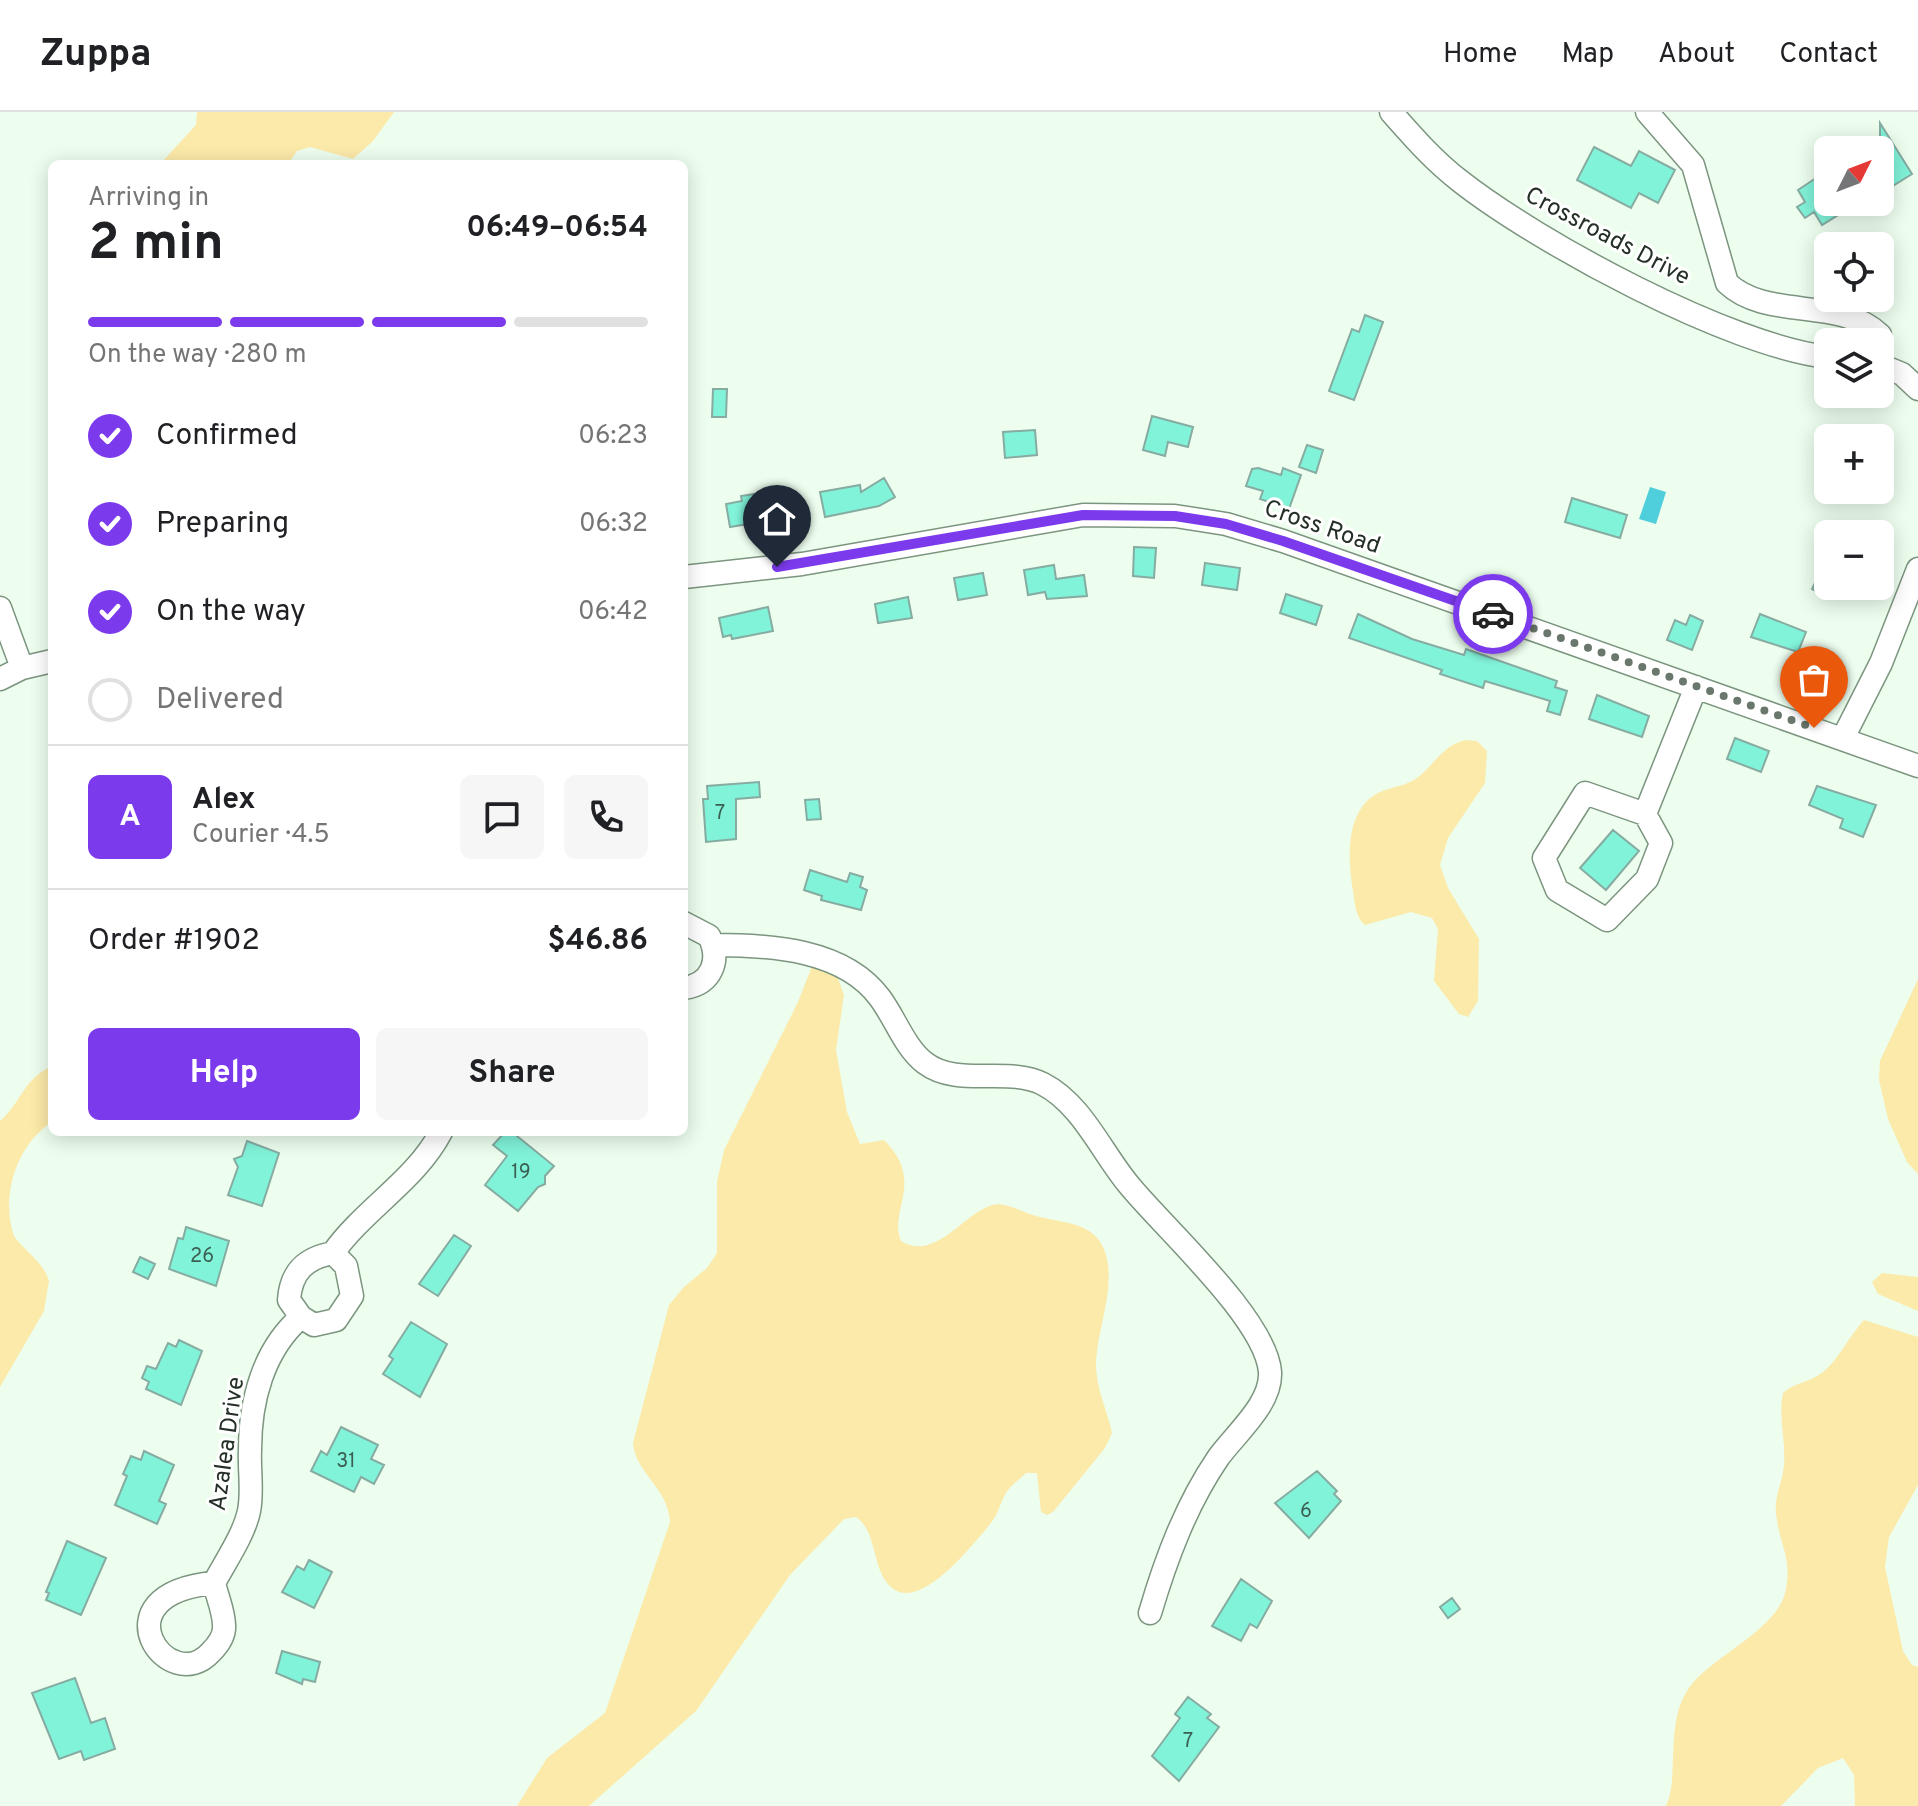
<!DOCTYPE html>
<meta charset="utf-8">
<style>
:root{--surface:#fff;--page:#f6f6f6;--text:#202124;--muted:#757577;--line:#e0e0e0;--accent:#7c3aed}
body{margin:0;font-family:Overpass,sans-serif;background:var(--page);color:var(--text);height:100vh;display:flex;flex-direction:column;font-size:30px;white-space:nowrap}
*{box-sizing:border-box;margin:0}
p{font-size:26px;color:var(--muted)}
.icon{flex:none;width:44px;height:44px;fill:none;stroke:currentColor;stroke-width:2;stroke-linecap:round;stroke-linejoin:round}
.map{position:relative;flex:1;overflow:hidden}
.details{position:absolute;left:48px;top:48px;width:640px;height:976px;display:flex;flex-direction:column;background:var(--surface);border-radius:12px;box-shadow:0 4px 20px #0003}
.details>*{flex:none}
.needle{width:52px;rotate:48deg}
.tools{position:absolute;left:1814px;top:24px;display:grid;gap:16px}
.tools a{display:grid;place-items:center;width:80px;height:80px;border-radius:12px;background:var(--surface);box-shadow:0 4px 20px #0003;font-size:40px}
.pin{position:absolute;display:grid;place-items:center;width:68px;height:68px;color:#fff;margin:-82px -34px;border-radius:50% 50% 50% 0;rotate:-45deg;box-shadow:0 0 8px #0007}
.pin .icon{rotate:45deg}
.courier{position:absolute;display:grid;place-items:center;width:80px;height:80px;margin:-40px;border:6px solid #7c3aed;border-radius:50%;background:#fff;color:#222;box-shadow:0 2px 10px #0007}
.overview em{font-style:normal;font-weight:700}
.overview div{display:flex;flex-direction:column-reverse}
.overview{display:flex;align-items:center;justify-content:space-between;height:136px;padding:0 40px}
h1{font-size:52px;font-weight:700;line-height:60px}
.bar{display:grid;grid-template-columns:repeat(4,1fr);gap:12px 8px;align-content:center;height:96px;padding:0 40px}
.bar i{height:10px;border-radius:6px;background:var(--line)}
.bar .selected{background:var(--accent)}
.bar p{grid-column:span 4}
.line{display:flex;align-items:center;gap:20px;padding:0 40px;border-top:2px solid var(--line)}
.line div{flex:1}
.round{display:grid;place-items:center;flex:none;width:84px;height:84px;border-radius:12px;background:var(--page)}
ol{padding:0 40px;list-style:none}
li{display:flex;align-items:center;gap:24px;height:88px}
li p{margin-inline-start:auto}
li .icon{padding:8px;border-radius:50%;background:var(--accent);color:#fff;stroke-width:4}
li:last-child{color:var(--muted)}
li i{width:44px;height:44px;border:4px solid var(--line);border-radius:50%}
.primary-button{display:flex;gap:16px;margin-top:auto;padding:16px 40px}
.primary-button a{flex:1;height:92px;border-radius:12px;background:var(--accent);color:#fff;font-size:32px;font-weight:700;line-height:92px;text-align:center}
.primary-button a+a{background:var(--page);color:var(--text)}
header{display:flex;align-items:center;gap:48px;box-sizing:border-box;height:112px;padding:0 40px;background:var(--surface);border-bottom:2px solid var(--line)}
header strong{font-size:38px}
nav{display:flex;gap:44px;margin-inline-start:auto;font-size:28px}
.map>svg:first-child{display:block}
.green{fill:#fbeaa9}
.water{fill:#4fcedb}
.building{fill:#81f3d9;stroke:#86aca2;stroke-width:2}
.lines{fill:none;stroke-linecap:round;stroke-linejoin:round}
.minor-casing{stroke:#7b957f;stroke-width:25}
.minor{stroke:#fff;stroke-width:22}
.done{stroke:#6a776c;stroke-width:8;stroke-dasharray:0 14.4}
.route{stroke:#7c3aed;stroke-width:10}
.labels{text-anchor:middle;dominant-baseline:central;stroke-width:6;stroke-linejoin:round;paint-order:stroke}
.number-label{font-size:20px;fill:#3b6053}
.street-label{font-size:24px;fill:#242f26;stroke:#fff}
</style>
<header>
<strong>Zuppa</strong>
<nav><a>Home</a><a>Map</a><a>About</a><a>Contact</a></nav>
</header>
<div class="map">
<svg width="1918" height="1694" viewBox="0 0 1918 1694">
<rect width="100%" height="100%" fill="#edfeef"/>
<path class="green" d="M197,0H394L373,29L353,47L310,35L297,39L288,52H160L196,13Z
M1465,628L1477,629L1487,639L1485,671L1448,726L1440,753L1448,776L1479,827L1478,889L1468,905L1459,902L1434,869L1438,817L1432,806L1411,800L1365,813C1354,804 1355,787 1352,773C1348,744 1346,700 1376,682C1388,675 1405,675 1417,666C1435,652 1441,635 1465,628Z
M832,849L844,883L836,938L847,1000L860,1032L884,1028C926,1070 888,1098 901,1129C935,1150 963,1102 992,1093C1006,1089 1020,1100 1033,1103C1066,1113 1102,1108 1108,1152C1112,1185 1098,1217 1096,1249C1095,1275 1107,1297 1112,1321L1105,1336L1053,1400L1047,1403L1041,1400L1037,1361H1026C1020,1367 1013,1372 1008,1378C1001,1387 999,1401 991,1411C975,1430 920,1502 891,1475C871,1457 878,1420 856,1405L844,1407L790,1463L696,1599L589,1694H517L547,1646L605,1601L670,1410C668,1375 635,1361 633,1331L669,1193L684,1175L707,1156L717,1141V1070L724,1038L798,890L812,854Z
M1918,867V1062L1907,1050L1888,1007L1879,968L1880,949Z
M52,954V1010C17,1032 0,1084 14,1124C25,1140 43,1149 49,1169L44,1199L0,1275V1009C22,990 22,968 52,954Z
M1882,1161L1918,1165V1199L1878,1182L1872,1170Z
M1864,1208L1918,1225V1373L1889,1425L1885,1455L1903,1539L1912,1553L1918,1555V1694H1855L1854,1663L1843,1646L1818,1656L1781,1694H1666C1680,1665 1664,1611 1689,1576C1711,1544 1779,1518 1786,1477C1792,1444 1779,1432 1776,1401C1774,1383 1783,1370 1784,1353C1786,1329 1778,1305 1783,1281C1795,1270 1811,1270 1823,1260C1840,1246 1849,1224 1864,1208Z"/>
<path class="water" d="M1650,375L1666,380L1656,412L1639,407Z"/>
<path class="building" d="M1880,11L1912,62L1880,82Z
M1594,35L1631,54L1639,39L1675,58L1658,91L1639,81L1631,96L1577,68Z
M1828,58V90H1859L1822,113L1814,100L1805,106L1797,95L1805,90L1798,78Z
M1365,203L1383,210L1354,288L1329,279L1352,217L1359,220Z
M713,277H727L726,305H712Z
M1152,304L1193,315L1188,335L1168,330L1165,344L1143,338Z
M1035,318L1037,343L1005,346L1003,320Z
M1307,333L1323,338L1316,361L1299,355Z
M1258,356L1281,363L1283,356L1301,363L1289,397L1260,387L1263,379L1246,374L1252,357Z
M884,366L895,385L879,394L825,405L820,380L860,373L861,380Z
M761,381L762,386L773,384L777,407L730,415L726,392L742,389L741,384Z
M1572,386L1627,403L1620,426L1565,410Z
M1134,435L1156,436L1154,466L1133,464Z
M1828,444V475L1824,483L1812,477Z
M1205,451L1240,456L1237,478L1202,473Z
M1054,453L1056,467L1084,463L1087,484L1047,487L1045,480L1028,483L1024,458Z
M983,461L987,483L958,488L954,466Z
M1286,482L1322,494L1316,513L1280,501Z
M908,485L912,506L878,511L875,492Z
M768,495L773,519L732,527L731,523L723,525L719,506Z
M1358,502L1412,527L1464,543L1466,537L1557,569L1555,575L1567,579L1560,603L1547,599L1550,589L1485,569L1483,576L1440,562L1442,558L1349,526Z
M1760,502L1806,520L1798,540L1751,525Z
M1690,503L1703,509L1692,538L1667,528L1675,508L1686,513Z
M1597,583L1649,604L1642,625L1589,607Z
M1735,626L1769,639L1761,660L1727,647Z
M759,670L760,685L736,687V727L706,730L703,687H708L707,674Z
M1817,674L1876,693L1863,725L1840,716L1843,707L1809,693Z
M819,687L821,707L807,708L805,688Z
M1613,718L1639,739L1606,778L1580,756Z
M810,758L847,770L850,761L863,765L860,775L867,778L861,798L821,788L822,784L804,778Z
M505,1020H512L554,1054L545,1064V1072L538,1075L518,1099L485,1073L507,1044L493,1033Z
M247,1029L279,1041L262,1094L228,1083L238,1055L234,1047L242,1044Z
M186,1115L229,1129L216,1174L169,1157L178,1126L183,1127Z
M454,1123L471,1134L438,1184L419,1172Z
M140,1145L155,1152L148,1167L133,1160Z
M411,1210L447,1232L420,1285L383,1262L393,1247L389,1244Z
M179,1228L202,1239L181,1293L146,1277L149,1270L142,1266L147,1254L156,1257L168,1231L176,1235Z
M341,1315L378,1333L371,1347L384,1353L374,1372L361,1365L354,1380L311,1359L321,1339L327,1343Z
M144,1339L174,1353L159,1389L166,1392L157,1412L115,1393L127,1364L123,1362L131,1344L141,1348Z
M1317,1359L1337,1379L1334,1382L1341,1389L1309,1426L1275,1391Z
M67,1429L106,1446L81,1503L46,1488L49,1481L46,1480Z
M309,1448L332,1460L314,1496L282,1480L297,1454L304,1458Z
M1241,1467L1272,1489L1257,1516L1250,1512L1241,1529L1212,1514Z
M1452,1486L1460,1497L1448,1506L1440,1495Z
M282,1539L320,1550L315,1570L303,1567L302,1572L276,1561Z
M75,1566L91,1611L105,1606L115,1637L84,1648L81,1639L59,1647L32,1581Z
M1188,1585L1211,1602L1207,1606L1219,1615L1179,1669L1152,1644L1180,1606L1175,1602Z"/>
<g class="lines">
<defs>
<path id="minor" d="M1391,0C1413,25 1434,49 1460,69C1539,131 1730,234 1828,245
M1647,0L1693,53L1727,171C1767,209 1840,184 1880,223V253
M1880,253L1902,262L1918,277
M684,465L802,452L1083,403L1175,404L1226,412L1283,429L1918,654
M0,496L22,556
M0,567L22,556L52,549
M1843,626L1881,551L1918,457
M1645,702L1585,681L1544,746L1557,778L1607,808L1647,767L1661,731L1645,702L1696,575
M684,811L709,824C721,848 712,872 684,876
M714,833C770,833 844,837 880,886C895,906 905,936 925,951C958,976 1008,954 1043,972C1082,992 1102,1041 1129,1073C1163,1115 1266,1207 1270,1260C1272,1292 1235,1322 1218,1346C1186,1393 1166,1447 1150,1501
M333,1141L346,1154L352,1184L336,1208L314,1213L301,1205L289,1188C291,1159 306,1146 333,1141C364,1097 416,1068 441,1020
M214,1471C217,1484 224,1500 224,1513C225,1524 218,1533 211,1540C169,1587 94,1482 214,1471C225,1450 244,1423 249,1399C253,1380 249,1358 250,1338C250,1289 263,1238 301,1205"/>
</defs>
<use href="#minor" class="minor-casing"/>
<use href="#minor" class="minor"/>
</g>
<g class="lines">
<path class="done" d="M1493,502L1814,616"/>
<path class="route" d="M777,455L1083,403L1175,404L1226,412L1283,429L1493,502"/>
</g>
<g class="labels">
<g class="number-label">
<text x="720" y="702">7</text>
<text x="521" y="1061">19</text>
<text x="202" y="1145">26</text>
<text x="346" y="1350">31</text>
<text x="1306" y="1400">6</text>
<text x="1188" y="1630">7</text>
</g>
<g class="street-label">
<text transform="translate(1607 125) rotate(28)">Crossroads Drive</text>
<text transform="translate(1322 416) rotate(19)">Cross Road</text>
<text transform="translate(228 1332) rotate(-82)">Azalea Drive</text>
</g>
</g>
</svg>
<div class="tools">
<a><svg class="needle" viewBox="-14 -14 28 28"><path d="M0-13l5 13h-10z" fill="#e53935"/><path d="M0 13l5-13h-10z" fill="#757577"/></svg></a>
<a><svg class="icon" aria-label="locate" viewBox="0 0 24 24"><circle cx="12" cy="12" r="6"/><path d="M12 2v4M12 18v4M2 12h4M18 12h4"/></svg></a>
<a><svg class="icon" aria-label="layers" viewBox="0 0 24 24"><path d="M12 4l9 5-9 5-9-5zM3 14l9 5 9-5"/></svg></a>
<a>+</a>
<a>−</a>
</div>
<div class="pin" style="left:1814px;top:616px;background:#ea580c"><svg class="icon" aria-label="bag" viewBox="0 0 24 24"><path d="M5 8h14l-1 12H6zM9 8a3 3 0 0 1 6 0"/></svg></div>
<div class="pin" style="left:777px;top:455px;background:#1f2937"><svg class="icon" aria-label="home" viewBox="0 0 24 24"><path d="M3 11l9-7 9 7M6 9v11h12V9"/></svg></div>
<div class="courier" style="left:1493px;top:502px"><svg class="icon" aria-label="car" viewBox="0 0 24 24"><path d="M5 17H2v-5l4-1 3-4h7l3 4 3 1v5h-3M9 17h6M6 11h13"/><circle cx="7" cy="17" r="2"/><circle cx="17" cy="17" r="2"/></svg></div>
<section class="details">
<div class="overview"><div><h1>2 min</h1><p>Arriving in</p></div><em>06:49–06:54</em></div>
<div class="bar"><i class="selected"></i><i class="selected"></i><i class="selected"></i><i></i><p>On the way · 280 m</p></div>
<ol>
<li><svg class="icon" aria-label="check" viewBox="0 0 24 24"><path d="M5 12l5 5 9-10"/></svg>Confirmed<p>06:23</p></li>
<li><svg class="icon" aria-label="check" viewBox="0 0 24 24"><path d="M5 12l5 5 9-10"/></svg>Preparing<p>06:32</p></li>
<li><svg class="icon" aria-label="check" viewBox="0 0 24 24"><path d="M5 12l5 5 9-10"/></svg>On the way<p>06:42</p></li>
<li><i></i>Delivered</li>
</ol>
<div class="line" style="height:144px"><b class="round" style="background:var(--accent);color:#fff">A</b><div><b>Alex</b><p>Courier · 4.5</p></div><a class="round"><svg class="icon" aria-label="chat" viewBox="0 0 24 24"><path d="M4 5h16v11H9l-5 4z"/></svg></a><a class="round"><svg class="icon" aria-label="phone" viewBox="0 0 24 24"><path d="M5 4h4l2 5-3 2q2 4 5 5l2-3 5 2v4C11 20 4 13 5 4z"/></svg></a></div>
<div class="line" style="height:104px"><div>Order #1902</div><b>$46.86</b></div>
<div class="primary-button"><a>Help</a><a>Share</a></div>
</section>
</div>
